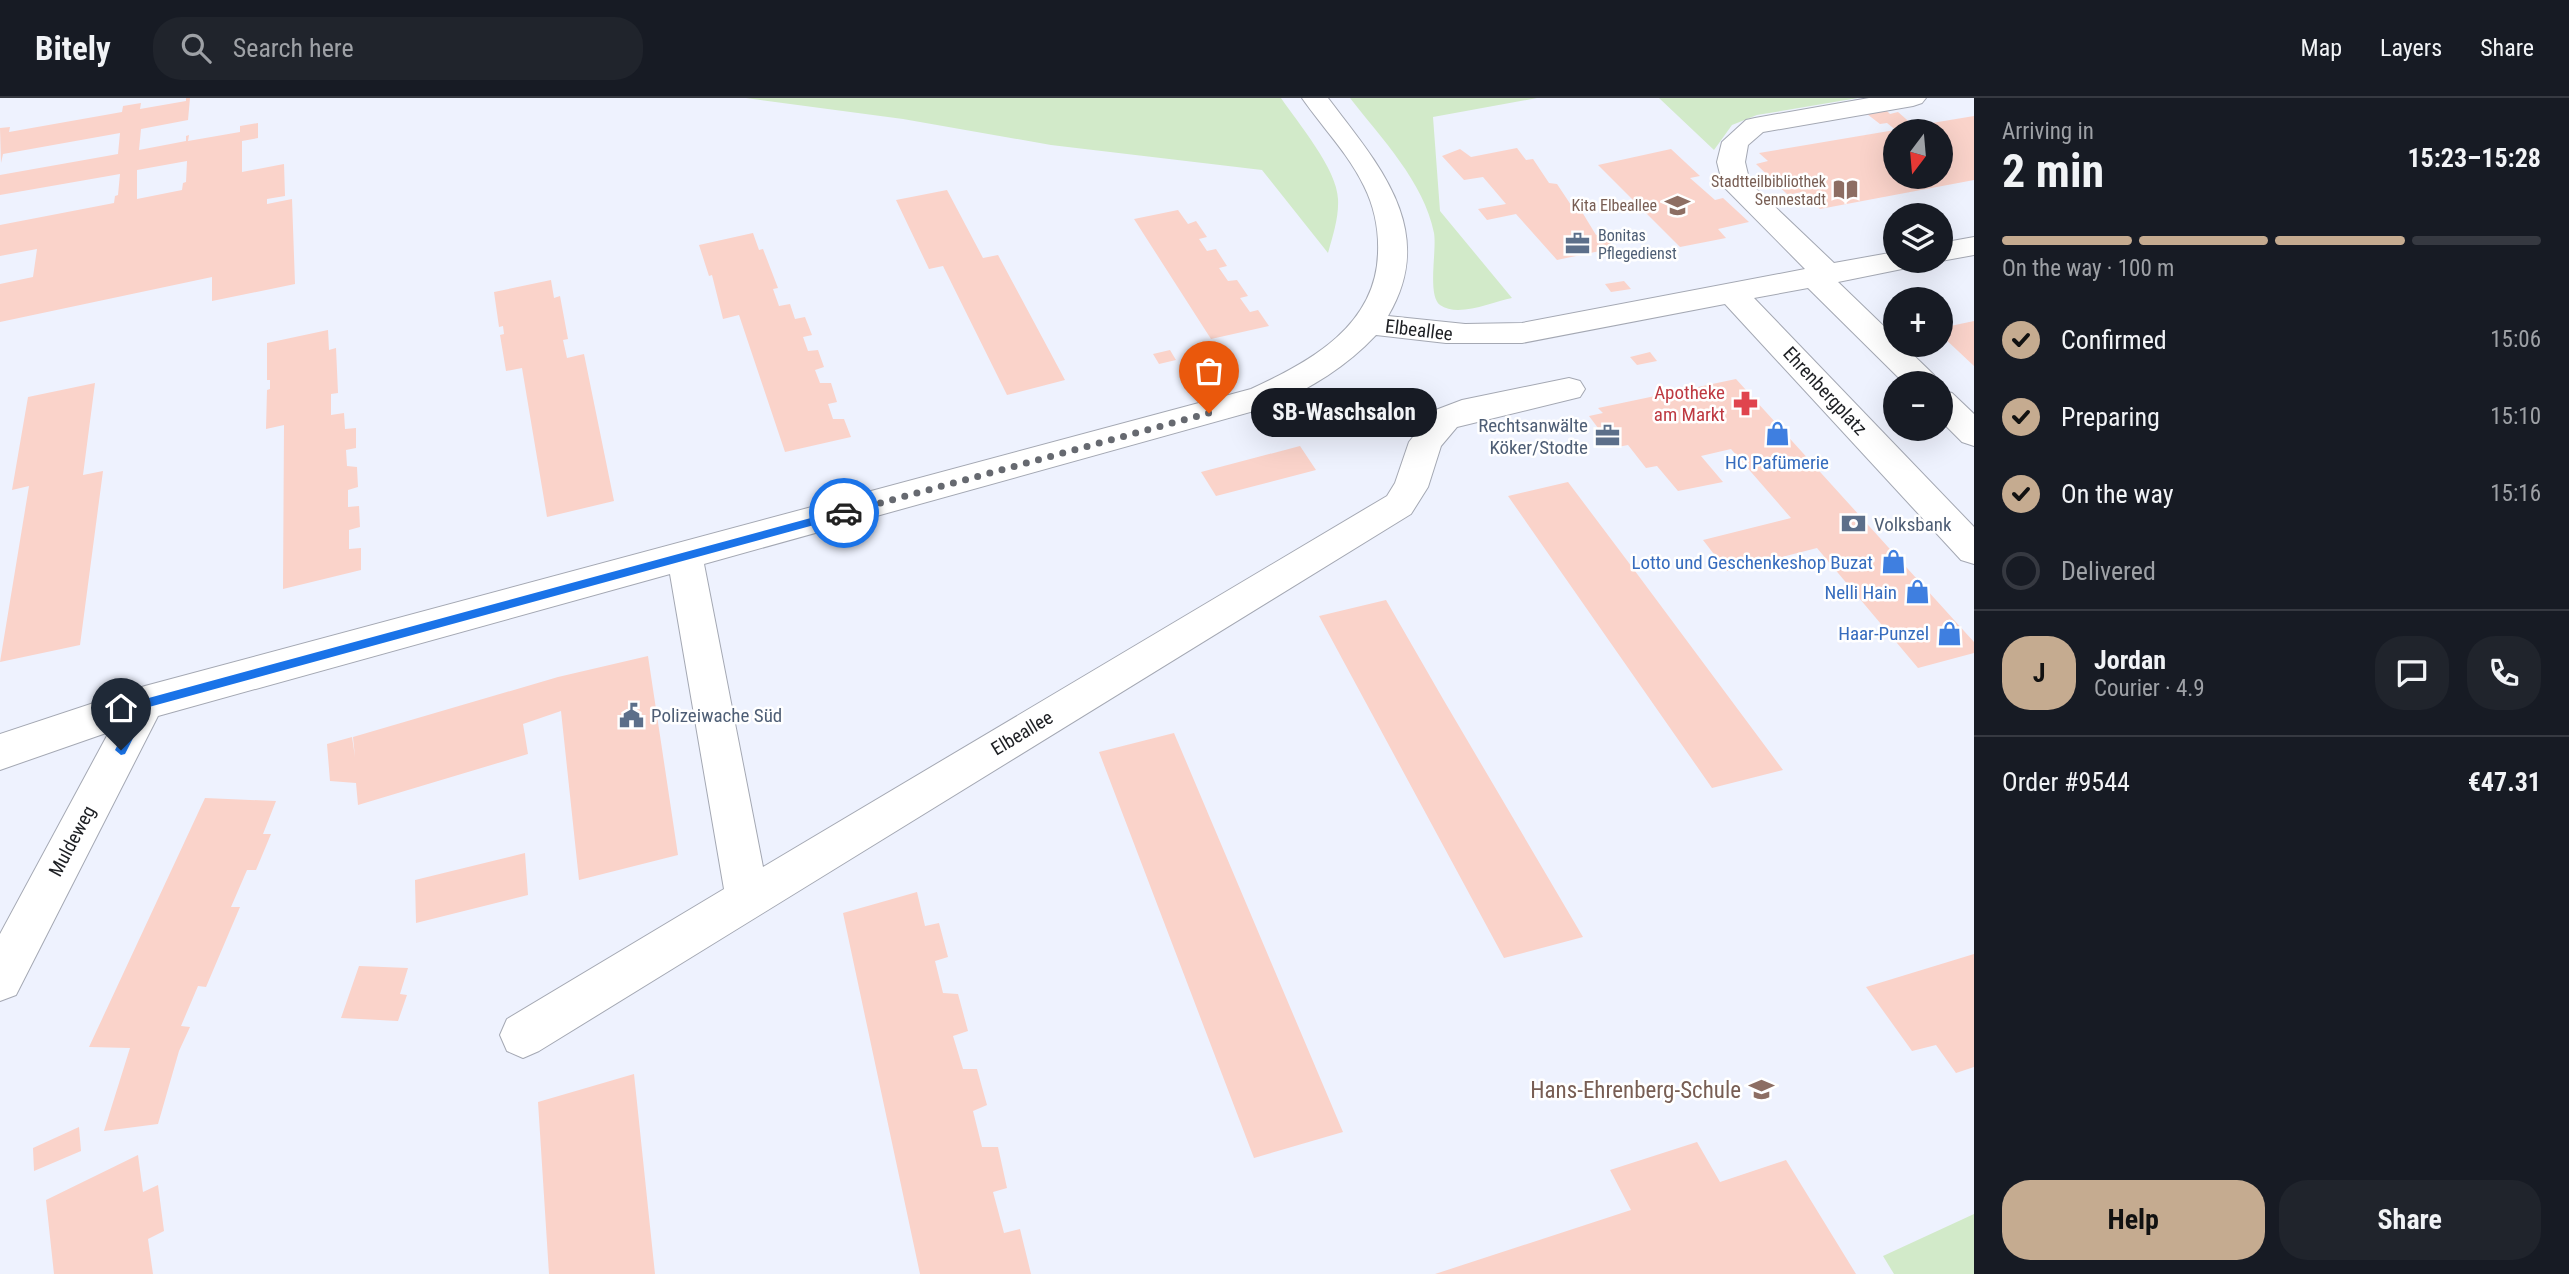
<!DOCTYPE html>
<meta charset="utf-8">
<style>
:root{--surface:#171b24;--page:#20242c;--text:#f1f3f6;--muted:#9ea1a6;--line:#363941;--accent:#c5ab90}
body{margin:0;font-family:"Roboto Condensed",sans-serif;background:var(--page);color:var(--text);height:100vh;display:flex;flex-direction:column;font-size:26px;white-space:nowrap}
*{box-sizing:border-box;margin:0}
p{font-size:23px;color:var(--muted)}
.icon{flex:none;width:38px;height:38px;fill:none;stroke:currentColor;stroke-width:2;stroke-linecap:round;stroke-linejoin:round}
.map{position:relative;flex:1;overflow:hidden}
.sheet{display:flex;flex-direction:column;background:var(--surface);width:595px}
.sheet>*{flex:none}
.needle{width:46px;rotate:196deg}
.controls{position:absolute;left:1883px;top:21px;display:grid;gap:14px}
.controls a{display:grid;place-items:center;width:70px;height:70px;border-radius:50%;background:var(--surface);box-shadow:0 7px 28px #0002;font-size:35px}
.pin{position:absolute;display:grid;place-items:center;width:60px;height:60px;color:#fff;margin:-72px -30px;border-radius:50% 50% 50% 0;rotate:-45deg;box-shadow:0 0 7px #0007}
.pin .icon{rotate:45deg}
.courier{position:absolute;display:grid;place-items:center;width:70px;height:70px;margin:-35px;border:5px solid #1a73e8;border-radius:50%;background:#fff;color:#222;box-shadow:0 2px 9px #0007}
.bubble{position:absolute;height:49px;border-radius:24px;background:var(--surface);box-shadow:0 7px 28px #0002;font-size:23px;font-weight:700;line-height:49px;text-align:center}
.summary em{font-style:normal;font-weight:700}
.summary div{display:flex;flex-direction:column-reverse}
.summary{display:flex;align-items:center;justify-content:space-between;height:119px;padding:0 28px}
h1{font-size:46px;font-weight:700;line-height:52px}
.bar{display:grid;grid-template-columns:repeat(4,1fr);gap:10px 7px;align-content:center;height:84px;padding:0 28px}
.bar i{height:9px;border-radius:5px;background:var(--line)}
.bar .on{background:var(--accent)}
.bar p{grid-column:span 4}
.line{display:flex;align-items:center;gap:18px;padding:0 28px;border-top:2px solid var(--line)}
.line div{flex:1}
.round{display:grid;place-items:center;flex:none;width:74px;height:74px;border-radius:28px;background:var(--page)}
ol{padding:0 28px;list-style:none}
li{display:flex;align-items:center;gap:21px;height:77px}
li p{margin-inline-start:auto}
li .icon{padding:7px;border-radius:50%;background:var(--accent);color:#111;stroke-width:4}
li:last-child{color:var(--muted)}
li i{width:38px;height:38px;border:4px solid var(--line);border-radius:50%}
.action{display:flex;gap:14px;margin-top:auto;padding:14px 28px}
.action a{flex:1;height:80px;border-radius:28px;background:var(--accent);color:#111;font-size:28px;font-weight:700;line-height:80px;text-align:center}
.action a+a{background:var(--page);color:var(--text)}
header{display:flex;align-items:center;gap:42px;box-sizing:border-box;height:98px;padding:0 35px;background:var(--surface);border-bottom:2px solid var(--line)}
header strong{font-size:33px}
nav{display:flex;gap:38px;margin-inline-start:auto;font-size:24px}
.search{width:490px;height:63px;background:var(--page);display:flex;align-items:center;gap:18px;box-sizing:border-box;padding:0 24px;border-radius:28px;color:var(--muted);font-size:26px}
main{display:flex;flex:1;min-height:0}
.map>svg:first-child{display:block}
.green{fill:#d2eac9}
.building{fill:#fad3ca;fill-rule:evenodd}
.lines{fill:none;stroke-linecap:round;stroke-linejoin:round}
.minor-casing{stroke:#a4a8b3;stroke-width:2}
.minor{fill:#fff;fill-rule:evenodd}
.route{fill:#1a73e8}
.done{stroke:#666970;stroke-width:7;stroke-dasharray:0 12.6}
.labels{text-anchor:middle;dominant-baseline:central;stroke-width:5;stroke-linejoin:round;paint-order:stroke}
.far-education-label{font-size:16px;fill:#785e54;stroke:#fff;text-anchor:end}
.far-service-label{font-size:16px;fill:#4e5e75;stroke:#fff;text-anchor:start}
.street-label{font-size:19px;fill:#1d1f23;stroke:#fff}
.health-label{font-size:19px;fill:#be3a42;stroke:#fff;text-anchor:end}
.service-label{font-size:19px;fill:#4e5e75;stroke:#fff;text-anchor:start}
.shop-label{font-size:19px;fill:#366cbe;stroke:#fff;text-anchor:end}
.near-education-label{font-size:23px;fill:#785e54;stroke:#fff;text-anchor:end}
</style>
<header>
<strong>Bitely</strong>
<div class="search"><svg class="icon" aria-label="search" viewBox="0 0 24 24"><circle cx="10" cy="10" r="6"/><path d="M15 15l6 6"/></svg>Search here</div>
<nav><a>Map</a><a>Layers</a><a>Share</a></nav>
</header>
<main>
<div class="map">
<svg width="1974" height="1176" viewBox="0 0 1974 1176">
<rect width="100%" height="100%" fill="#eef2fe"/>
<path class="green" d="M746,0H1281C1298,25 1337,71 1338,101C1339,119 1333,137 1328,155L1262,72L1051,47L903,21Z
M1350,0H1537L1433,19L1440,113L1512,200C1492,204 1458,220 1440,207C1427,197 1437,153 1434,135C1424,84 1381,40 1350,0Z
M1659,0H1858L1757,17L1732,27L1714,52Z
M1974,1116V1176H1894L1883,1158Z"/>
<path class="building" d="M186,0H190L188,22L141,31L139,52L186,43V38L189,37L188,43L240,34V28L258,25V40L242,43V74L284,66L285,98L267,101V106L292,101L295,186L212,203V179L0,224V186L33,179L37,151L0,158V127L114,105L115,98L118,97L120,76L0,97V77L118,56L120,35L3,56L1,65L0,30L10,29L9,34L122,14L123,8L141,5L140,11L186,3ZM187,63L186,84L183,85L182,92L137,101V72Z
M1886,12L1890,16L1898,14L1914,28L1974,18V82L1820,111L1802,94L1788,97L1756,66L1768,63L1759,55L1895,32V79H1941V33H1897L1887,25L1880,26L1867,16Z
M1517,50L1526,62L1533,61L1549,85L1557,86L1573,110L1579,109L1596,137L1604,136L1614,150L1557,162L1516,116L1487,122L1478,111L1506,106L1483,79L1464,82L1442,58L1460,51L1471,59Z
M1671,51L1700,78L1690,80L1715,102L1723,100L1749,124L1718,131L1726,140L1680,149L1598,67Z
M947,92L983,160L998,157L1065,282L1007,297L943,168L929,171L896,102Z
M1178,112L1188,126L1196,123L1207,139L1199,141L1207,153L1216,151L1227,168L1219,170L1228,183L1237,182L1248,198L1240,200L1250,214L1258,212L1269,228L1211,241L1134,121Z
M753,135L759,152L763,151L778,190L773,191L779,208L790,206L795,221L805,219L812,237L803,239L808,253L818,252L824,269L815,272L820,285H831L837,304L828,306L833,321H844L851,339L785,354L739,217L723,221L712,177L709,178L699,147Z
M551,182L554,200L560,198L568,241L563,242L567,260L584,256L614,403L547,419L522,270L506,273L500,237L504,236L503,228L499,229L494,194Z
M1624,183L1631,191L1611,194L1605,186Z
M1974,223V268L1941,237V230Z
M328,232L329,252L336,250L338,295L331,296V317L344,315L345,331L356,330V350L346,352L347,368L357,369L358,389L348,392V409L359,408L360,429L349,432V451L361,450V472L283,491L284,327L266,331L267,292L270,291V282H267V245Z
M1170,252L1176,262L1159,266L1153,256Z
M1650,254L1657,263L1637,267L1630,259Z
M1736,281L1974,544V555L1918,570L1817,450L1727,473L1703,442L1791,420L1731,351L1701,358L1723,384L1678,393L1657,368L1646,370L1628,347L1613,350L1589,318L1603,315L1598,310Z
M95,285L83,377L103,373L80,547L0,564L29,388L12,392L28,299Z
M1300,348L1316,372L1216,398L1201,374Z
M1568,384L1632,469L1783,672L1712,690L1508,398Z
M1386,502L1443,601L1583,839L1504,860L1319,518Z
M648,558L678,757L579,782L561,613L523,626L528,656L358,707L356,685L330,683L327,646L352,639L355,659L353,639L558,579Z
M1174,635L1279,883L1343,1034L1254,1060L1099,654Z
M205,700L276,703L263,736H271L256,772H247L231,809H240L206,889L198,888L181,928L190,929L179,953L158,1026L104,1033L130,950L89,949Z
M525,755L528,797L416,825L415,782Z
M917,794L925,828L939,825L948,859L935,863L943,895L958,896L968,933L953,938L963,971H977L987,1007L973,1013L982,1049H998L1007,1090L993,1094L1004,1135L1020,1131L1031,1176H920L843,815Z
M1974,856V969L1956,975L1936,947L1912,953L1866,889Z
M359,868L408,870L400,896L407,897L398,923L341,920Z
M634,976L655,1176H549L538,1004Z
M79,1029L81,1053L34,1073L33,1050Z
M1697,1044L1720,1084L1786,1062L1856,1176H1435L1631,1112L1610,1072Z
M138,1057L143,1094L158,1087L164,1133L148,1141L153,1176H54L46,1102Z"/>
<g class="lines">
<defs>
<path id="minor" d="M1302,0H1328C1378,66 1439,132 1388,218L1465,226L1522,225L1805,171L1723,88L1717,64L1722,44L1746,22L1755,20L1869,0H1926L1922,5L1913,8L1763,34L1748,47L1745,64L1750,85L1834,165L1895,154V163H1911L1907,170L1838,184L1895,239V247H1903L1934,277L1939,285H1904L1808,190L1754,200L1974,429V466L1961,462L1725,206L1522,245H1446L1376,237C1346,269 1312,289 1272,308L704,466L763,769L1387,398L1395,385L1409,344L1433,313L1462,302L1569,280L1580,283L1585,291L1580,299L1457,329L1441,348L1428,389L1411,416L539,953L523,960L507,953L500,937L507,921L724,791L670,476L158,618L16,897L0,903V836L109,634L0,672V636L145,588L1251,291C1310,264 1376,228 1378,155C1379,132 1374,108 1364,88C1348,55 1322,29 1302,0Z
M1974,139V157L1941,163H1939L1941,145Z
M1941,292L1952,295L1974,316V348L1962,344L1941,323Z"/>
</defs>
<use href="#minor" class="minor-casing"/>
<use href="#minor" class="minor"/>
</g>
<path class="route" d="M844,411L849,415L847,418L149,609L125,656L121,657L115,652L141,602L145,601Z"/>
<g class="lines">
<path class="done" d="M844,415L1209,315"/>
</g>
<defs>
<symbol id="library-bare" viewBox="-9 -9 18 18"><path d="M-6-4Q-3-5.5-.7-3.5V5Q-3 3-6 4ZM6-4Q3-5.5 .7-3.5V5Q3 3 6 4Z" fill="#8d6e63" stroke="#fff" stroke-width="2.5" paint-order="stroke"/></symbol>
<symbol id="school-bare" viewBox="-9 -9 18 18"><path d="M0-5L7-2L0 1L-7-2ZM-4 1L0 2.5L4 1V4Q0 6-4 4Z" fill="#8d6e63" stroke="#fff" stroke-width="2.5" paint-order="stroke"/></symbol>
<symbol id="office-bare" viewBox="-9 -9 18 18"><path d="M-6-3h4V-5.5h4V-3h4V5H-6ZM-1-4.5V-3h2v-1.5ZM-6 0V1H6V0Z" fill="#5c6f8a" stroke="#fff" stroke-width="2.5" paint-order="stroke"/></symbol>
<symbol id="pharmacy-bare" viewBox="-9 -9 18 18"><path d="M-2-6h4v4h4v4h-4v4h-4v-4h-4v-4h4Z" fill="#e0444e" stroke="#fff" stroke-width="2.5" paint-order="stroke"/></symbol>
<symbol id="shop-bare" viewBox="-9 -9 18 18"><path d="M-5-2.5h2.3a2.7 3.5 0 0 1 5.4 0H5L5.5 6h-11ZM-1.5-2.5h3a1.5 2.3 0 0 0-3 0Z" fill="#3f7fe0" stroke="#fff" stroke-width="2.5" paint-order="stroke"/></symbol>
<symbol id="bank-bare" viewBox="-9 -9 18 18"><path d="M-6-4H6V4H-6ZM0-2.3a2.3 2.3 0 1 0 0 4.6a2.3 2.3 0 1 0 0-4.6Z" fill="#5c6f8a" stroke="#fff" stroke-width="2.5" paint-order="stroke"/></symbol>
<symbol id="civic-bare" viewBox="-9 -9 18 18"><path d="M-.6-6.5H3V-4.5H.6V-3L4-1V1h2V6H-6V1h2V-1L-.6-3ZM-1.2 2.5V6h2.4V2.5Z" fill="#5c6f8a" stroke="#fff" stroke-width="2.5" paint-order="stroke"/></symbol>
</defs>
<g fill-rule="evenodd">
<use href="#library-bare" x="1828" y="74" width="35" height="35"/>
<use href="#school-bare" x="1660" y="90" width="35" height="35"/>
<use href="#office-bare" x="1560" y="128" width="35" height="35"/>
<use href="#pharmacy-bare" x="1728" y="288" width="35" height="35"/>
<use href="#shop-bare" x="1760" y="318" width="35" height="35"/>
<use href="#office-bare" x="1590" y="320" width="35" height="35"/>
<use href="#bank-bare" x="1836" y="408" width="35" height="35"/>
<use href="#shop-bare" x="1876" y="446" width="35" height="35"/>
<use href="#shop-bare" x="1900" y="476" width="35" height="35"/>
<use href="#shop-bare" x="1932" y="518" width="35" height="35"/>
<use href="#civic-bare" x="614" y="600" width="35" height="35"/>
<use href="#school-bare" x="1744" y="974" width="35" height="35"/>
</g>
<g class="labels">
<g class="far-education-label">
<text x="1826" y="83">Stadtteilbibliothek<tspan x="1826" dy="18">Sennestadt</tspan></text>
<text x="1657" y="107">Kita Elbeallee</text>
</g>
<g class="far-service-label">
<text x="1598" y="137">Bonitas<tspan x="1598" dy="18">Pflegedienst</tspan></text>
</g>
<g class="street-label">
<text transform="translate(1419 232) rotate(7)">Elbeallee</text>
<text transform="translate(1825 293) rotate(47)">Ehrenbergplatz</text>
<text transform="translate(1022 635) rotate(-31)">Elbeallee</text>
<text transform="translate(72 743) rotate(-62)">Muldeweg</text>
</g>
<g class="health-label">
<text x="1725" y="294">Apotheke<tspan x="1725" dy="22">am Markt</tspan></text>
</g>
<g class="service-label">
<text x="1588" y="327" text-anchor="end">Rechtsanwälte<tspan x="1588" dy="22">Köker/Stodte</tspan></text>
<text x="1874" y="426">Volksbank</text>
<text x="651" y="617">Polizeiwache Süd</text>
</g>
<g class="shop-label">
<text x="1777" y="364" text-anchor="middle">HC Pafümerie</text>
<text x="1873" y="464">Lotto und Geschenkeshop Buzat</text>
<text x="1897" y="494">Nelli Hain</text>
<text x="1929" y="535">Haar-Punzel</text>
</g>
<g class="near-education-label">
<text x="1741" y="992">Hans-Ehrenberg-Schule</text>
</g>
</g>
</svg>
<div class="controls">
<a><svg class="needle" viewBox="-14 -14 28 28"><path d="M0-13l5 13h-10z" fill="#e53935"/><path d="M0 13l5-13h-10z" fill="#9ea1a6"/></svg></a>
<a><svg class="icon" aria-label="layers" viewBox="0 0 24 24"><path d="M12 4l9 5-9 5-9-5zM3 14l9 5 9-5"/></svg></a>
<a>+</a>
<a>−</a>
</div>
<div class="pin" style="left:1209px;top:315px;background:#ea580c"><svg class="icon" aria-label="bag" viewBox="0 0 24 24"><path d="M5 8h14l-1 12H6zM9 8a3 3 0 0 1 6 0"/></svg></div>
<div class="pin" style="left:121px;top:652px;background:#1f2937"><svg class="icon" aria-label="home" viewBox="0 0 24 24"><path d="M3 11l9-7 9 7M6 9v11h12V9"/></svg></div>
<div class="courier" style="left:844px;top:415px"><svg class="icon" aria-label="car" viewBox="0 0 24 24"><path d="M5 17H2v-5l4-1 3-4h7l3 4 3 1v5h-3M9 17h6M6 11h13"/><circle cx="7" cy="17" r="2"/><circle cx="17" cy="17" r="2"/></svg></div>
<div class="bubble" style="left:1251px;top:290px;width:186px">SB-Waschsalon</div>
</div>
<section class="sheet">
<div class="summary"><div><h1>2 min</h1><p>Arriving in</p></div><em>15:23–15:28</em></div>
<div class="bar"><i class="on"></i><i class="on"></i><i class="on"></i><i></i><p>On the way · 100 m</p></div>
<ol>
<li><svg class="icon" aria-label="check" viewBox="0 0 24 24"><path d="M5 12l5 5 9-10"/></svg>Confirmed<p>15:06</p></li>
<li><svg class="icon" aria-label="check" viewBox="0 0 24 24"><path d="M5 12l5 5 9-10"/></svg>Preparing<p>15:10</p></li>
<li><svg class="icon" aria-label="check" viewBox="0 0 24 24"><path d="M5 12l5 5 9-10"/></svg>On the way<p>15:16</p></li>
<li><i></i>Delivered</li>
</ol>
<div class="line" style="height:126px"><b class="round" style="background:var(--accent);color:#111">J</b><div><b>Jordan</b><p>Courier · 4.9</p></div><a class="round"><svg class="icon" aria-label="chat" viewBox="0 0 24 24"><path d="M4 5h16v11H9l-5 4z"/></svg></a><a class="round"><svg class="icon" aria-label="phone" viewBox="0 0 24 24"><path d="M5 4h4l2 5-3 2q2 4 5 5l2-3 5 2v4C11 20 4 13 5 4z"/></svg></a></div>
<div class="line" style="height:91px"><div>Order #9544</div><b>€47.31</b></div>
<div class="action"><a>Help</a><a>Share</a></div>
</section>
</main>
